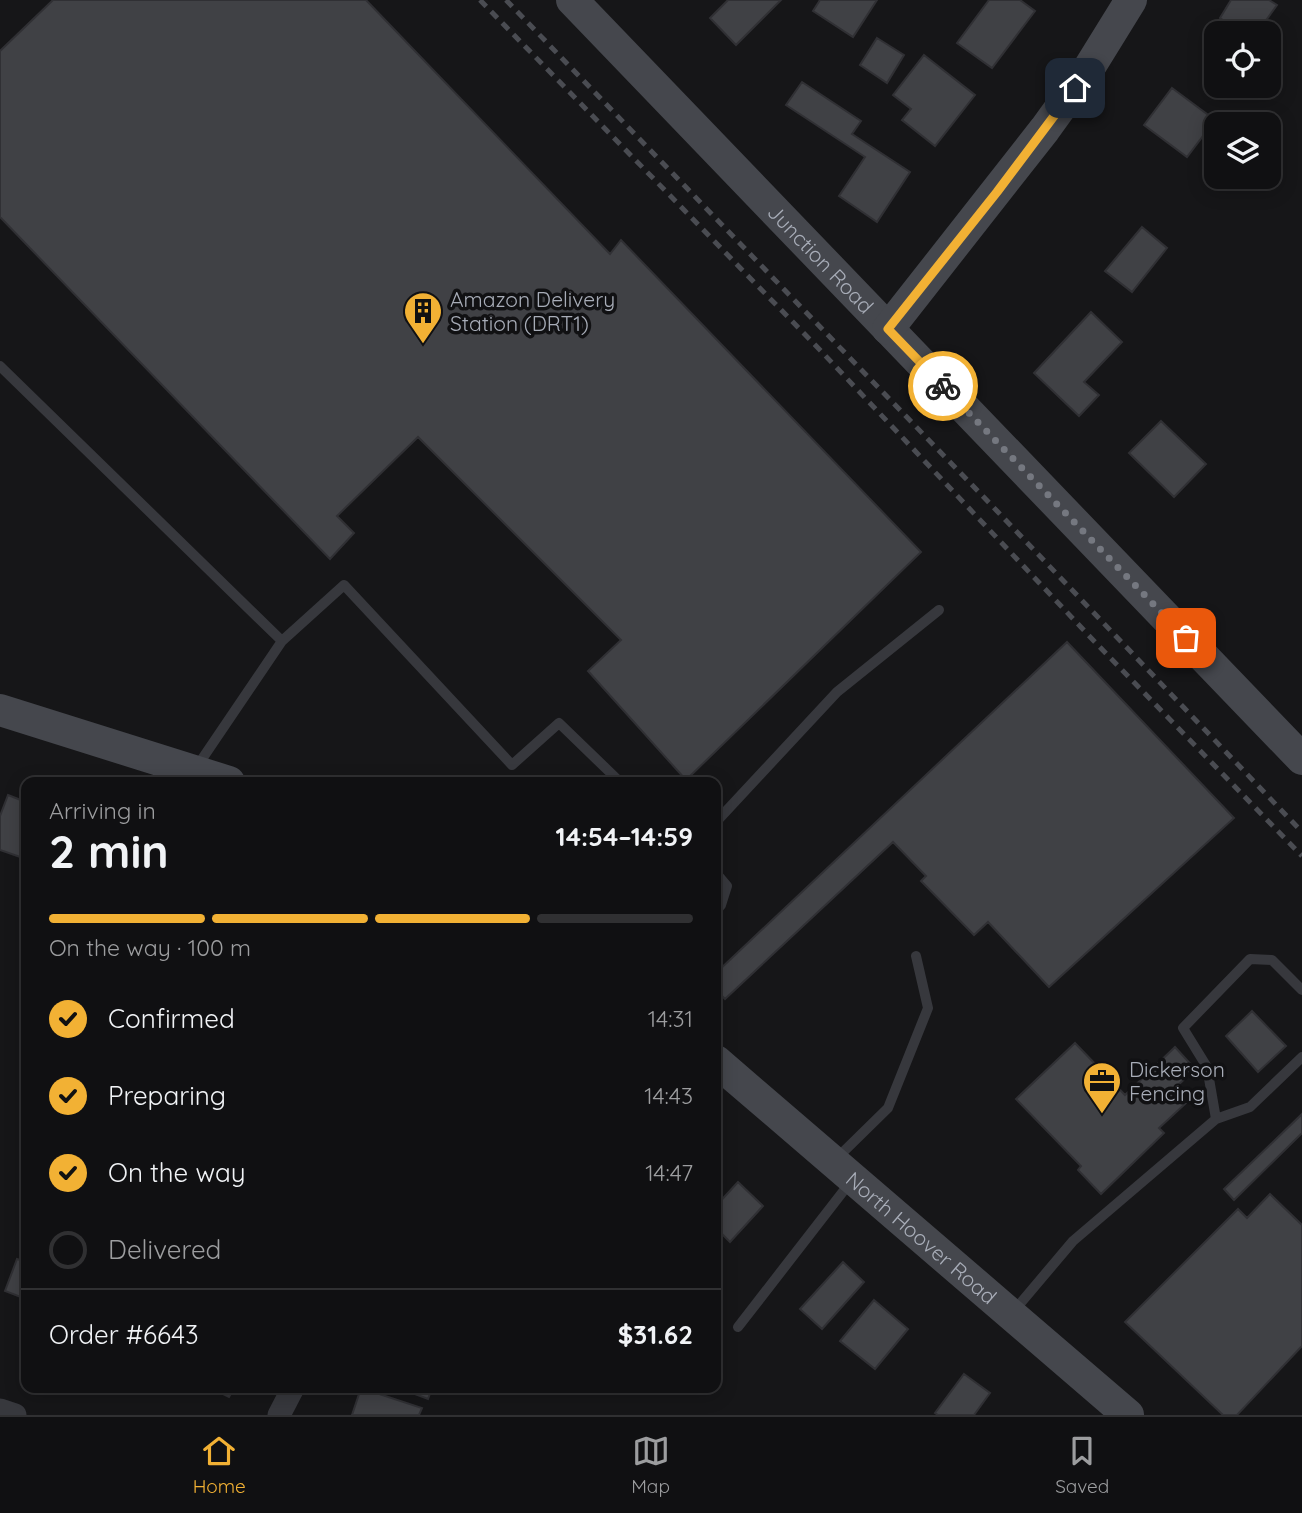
<!DOCTYPE html>
<meta charset="utf-8">
<style>
:root{--surface:#101012;--page:#1e1e20;--text:#f1f3f6;--muted:#9c9d9f;--line:#303032;--accent:#f2b134}
body{margin:0;font-family:Quicksand,sans-serif;background:var(--page);color:var(--text);height:100vh;display:flex;flex-direction:column;font-size:26px;white-space:nowrap}
*{box-sizing:border-box;margin:0}
p{font-size:23px;color:var(--muted)}
.icon{flex:none;width:38px;height:38px;fill:none;stroke:currentColor;stroke-width:2;stroke-linecap:round;stroke-linejoin:round}
.map{position:relative;flex:1;overflow:hidden}
.sheet{position:absolute;left:21px;top:777px;width:700px;height:616px;display:flex;flex-direction:column;background:var(--surface);border-radius:14px;box-shadow:0 4px 18px #0003,0 0 0 2px var(--line)}
.sheet>*{flex:none}
.buttons{position:absolute;left:1204px;top:21px;display:grid;gap:14px}
.buttons a{display:grid;place-items:center;width:77px;height:77px;border-radius:14px;background:var(--surface);box-shadow:0 4px 18px #0003,0 0 0 2px var(--line);font-size:35px}
.pin{position:absolute;display:grid;place-items:center;width:60px;height:60px;color:#fff;margin:-30px;border-radius:14px;box-shadow:0 4px 10px #0006}
.courier{position:absolute;display:grid;place-items:center;width:70px;height:70px;margin:-35px;border:5px solid #f2b134;border-radius:50%;background:#fff;color:#222;box-shadow:0 2px 9px #0007}
.headline em{font-style:normal;font-weight:700}
.headline div{display:flex;flex-direction:column-reverse}
.headline{display:flex;align-items:center;justify-content:space-between;height:119px;padding:0 28px}
h1{font-size:46px;font-weight:700;line-height:52px}
.bar{display:grid;grid-template-columns:repeat(4,1fr);gap:10px 7px;align-content:center;height:84px;padding:0 28px}
.bar i{height:9px;border-radius:5px;background:var(--line)}
.bar .active{background:var(--accent)}
.bar p{grid-column:span 4}
.line{display:flex;align-items:center;gap:18px;padding:0 28px;border-top:2px solid var(--line)}
.line div{flex:1}
ol{padding:0 28px;list-style:none}
li{display:flex;align-items:center;gap:21px;height:77px}
li p{margin-inline-start:auto}
li .icon{padding:7px;border-radius:50%;background:var(--accent);color:#111;stroke-width:4}
li:last-child{color:var(--muted)}
li i{width:38px;height:38px;border:4px solid var(--line);border-radius:50%}
.menu{display:flex;justify-content:space-around;align-items:center;height:98px;border-top:2px solid var(--line);background:var(--surface);font-size:19px;color:var(--muted)}
.menu a{display:grid;justify-items:center;gap:4px}
.menu .active{color:var(--accent)}
.map>svg:first-child{display:block}
.building{fill:#404145;stroke:#303034;stroke-width:2}
.lines{fill:none;stroke-linecap:round;stroke-linejoin:round}
.lane{stroke:#37383d;stroke-width:10}
.street{stroke:#37383d;stroke-width:23}
.secondary{stroke:#45474d;stroke-width:32}
.rail{stroke:#4a4c52;stroke-width:5;stroke-dasharray:9 7;stroke-linecap:butt}
.done{stroke:#757880;stroke-width:7;stroke-dasharray:0 12.6}
.route{stroke:#f2b134;stroke-width:9}
.labels{text-anchor:middle;dominant-baseline:central;stroke-width:7;stroke-linejoin:round;paint-order:stroke}
.street-label{font-size:21px;fill:#a8adb8;stroke:#111113}
.poi-label{font-size:21px;fill:#a8adb8;stroke:#111113;text-anchor:start}
</style>
<div class="map">
<svg width="1302" height="1415" viewBox="0 0 1302 1415">
<rect width="100%" height="100%" fill="#161618"/>
<path class="building" d="M53,0H366L610,254L621,240L921,552L686,780L588,671L621,640L418,437L337,516L354,533L330,559L0,217V51Z
M728,0H781L736,45L710,18Z
M820,0H877L853,37L813,11Z
M989,0H1020L1035,11L992,68L957,43Z
M1231,0H1269L1277,5L1257,33H1222L1227,23L1220,18Z
M877,38L904,55L887,83L860,65Z
M924,55L975,95L935,146L902,120L911,109L893,95Z
M802,82L861,121L852,134L910,172L877,222L839,196L865,157L786,105Z
M1172,88L1215,120L1187,157L1144,125Z
M1142,227L1167,248L1132,292L1105,271Z
M1091,312L1122,342L1084,382L1099,395L1079,416L1034,373Z
M1161,421L1206,464L1174,497L1129,453Z
M1067,642L1234,818L1049,987L988,922L974,935L921,881L926,876L893,842L725,999L716,990V973Z
M8,795L26,802V859L0,850V816Z
M1252,1011L1286,1046L1258,1072L1226,1036Z
M1075,1043L1125,1095L1175,1047L1195,1069L1173,1090L1186,1103L1159,1128L1164,1133L1101,1194L1078,1170L1081,1166L1016,1099Z
M1302,1114V1133L1234,1200L1224,1189Z
M738,1182L763,1206L730,1242L721,1233L716,1238V1206Z
M1270,1194L1302,1225V1346L1237,1415H1223L1125,1322L1238,1209L1247,1218Z
M17,1259L26,1262V1299L5,1291Z
M843,1262L864,1282L822,1329L800,1309Z
M874,1300L908,1329L875,1369L840,1341Z
M964,1374L990,1393L974,1415H938L935,1413Z
M211,1388H234L229,1397Z
M361,1388L422,1408L419,1415H352Z
M399,1388H432L428,1399Z"/>
<g class="lines">
<path class="lane" d="M0,366L282,641L344,585L512,765L559,723L620,782
M196,768L282,641
M716,822L837,692L939,610
M716,873L727,886L721,905L716,911
M1216,1119L1207,1067L1183,1028L1250,959L1272,960L1302,990
M836,1159L888,1108L928,1008L916,956
M1013,1312L1073,1241L1216,1119L1250,1107L1302,1057
M738,1327L852,1180"/>
<path class="street" d="M0,1410L15,1415
M279,1415L293,1388"/>
<g class="secondary">
<path id="s1" d="M572,0L1302,759"/>
<path d="M888,329L1045,129L1089,68L1131,0"/>
<path d="M0,710L229,782"/>
<path id="s2" d="M716,1061L1128,1415"/>
</g>
<path class="rail" d="M480,0L820,350L1094,641L1302,856
M506,0L997,511L1302,832"/>
</g>
<g class="lines">
<path class="done" d="M943,386L1186,638"/>
<path class="route" d="M943,386L888,329L997,192L1075,88"/>
</g>
<defs>
<symbol id="building-pin" viewBox="-11 -11 22 30"><path d="M0 17L-7.5 6A9.5 9.5 0 1 1 7.5 6Z" fill="#f2b134" stroke="#111113"/><path d="M-4-6H4V6H1V3H-1V6H-4ZM-2.5-4.3h1.7v1.8h-1.7ZM.8-4.3h1.7v1.8H.8ZM-2.5-1h1.7V.8h-1.7ZM.8-1h1.7V.8H.8Z" fill="#111"/></symbol>
<symbol id="office-pin" viewBox="-11 -11 22 30"><path d="M0 17L-7.5 6A9.5 9.5 0 1 1 7.5 6Z" fill="#f2b134" stroke="#111113"/><path d="M-6-3h4V-5.5h4V-3h4V5H-6ZM-1-4.5V-3h2v-1.5ZM-6 0V1H6V0Z" fill="#111"/></symbol>
</defs>
<g fill-rule="evenodd">
<use href="#building-pin" x="401" y="289" width="44" height="60"/>
<use href="#office-pin" x="1080" y="1059" width="44" height="60"/>
</g>
<g class="labels">
<g class="street-label">
<text stroke="none"><textPath href="#s1" startOffset="359">Junction Road</textPath></text>
<text stroke="none"><textPath href="#s2" startOffset="271">North Hoover Road</textPath></text>
</g>
<g class="poi-label">
<text x="450" y="299">Amazon Delivery<tspan x="450" dy="24">Station (DRT1)</tspan></text>
<text x="1129" y="1069">Dickerson<tspan x="1129" dy="24">Fencing</tspan></text>
</g>
</g>
</svg>
<div class="buttons">
<a><svg class="icon" aria-label="locate" viewBox="0 0 24 24"><circle cx="12" cy="12" r="6"/><path d="M12 2v4M12 18v4M2 12h4M18 12h4"/></svg></a>
<a><svg class="icon" aria-label="layers" viewBox="0 0 24 24"><path d="M12 4l9 5-9 5-9-5zM3 14l9 5 9-5"/></svg></a>
</div>
<div class="pin" style="left:1186px;top:638px;background:#ea580c"><svg class="icon" aria-label="bag" viewBox="0 0 24 24"><path d="M5 8h14l-1 12H6zM9 8a3 3 0 0 1 6 0"/></svg></div>
<div class="pin" style="left:1075px;top:88px;background:#1f2937"><svg class="icon" aria-label="home" viewBox="0 0 24 24"><path d="M3 11l9-7 9 7M6 9v11h12V9"/></svg></div>
<div class="courier" style="left:943px;top:386px"><svg class="icon" aria-label="bike" viewBox="0 0 24 24"><circle cx="6" cy="16" r="4"/><circle cx="18" cy="16" r="4"/><path d="M6 16l4-8h5l3 8M10 8l3 8H6M13 5h3"/></svg></div>
<section class="sheet">
<div class="headline"><div><h1>2 min</h1><p>Arriving in</p></div><em>14:54–14:59</em></div>
<div class="bar"><i class="active"></i><i class="active"></i><i class="active"></i><i></i><p>On the way · 100 m</p></div>
<ol>
<li><svg class="icon" aria-label="check" viewBox="0 0 24 24"><path d="M5 12l5 5 9-10"/></svg>Confirmed<p>14:31</p></li>
<li><svg class="icon" aria-label="check" viewBox="0 0 24 24"><path d="M5 12l5 5 9-10"/></svg>Preparing<p>14:43</p></li>
<li><svg class="icon" aria-label="check" viewBox="0 0 24 24"><path d="M5 12l5 5 9-10"/></svg>On the way<p>14:47</p></li>
<li><i></i>Delivered</li>
</ol>
<div class="line" style="height:91px"><div>Order #6643</div><b>$31.62</b></div>
</section>
</div>
<nav class="menu">
<a class="active"><svg class="icon" aria-label="home" viewBox="0 0 24 24"><path d="M3 11l9-7 9 7M6 9v11h12V9"/></svg>Home</a>
<a><svg class="icon" aria-label="map" viewBox="0 0 24 24"><path d="M3 6l6-2 6 2 6-2v14l-6 2-6-2-6 2zM9 4v14M15 6v14"/></svg>Map</a>
<a><svg class="icon" aria-label="saved" viewBox="0 0 24 24"><path d="M7 4h10v16l-5-4-5 4z"/></svg>Saved</a>
</nav>
